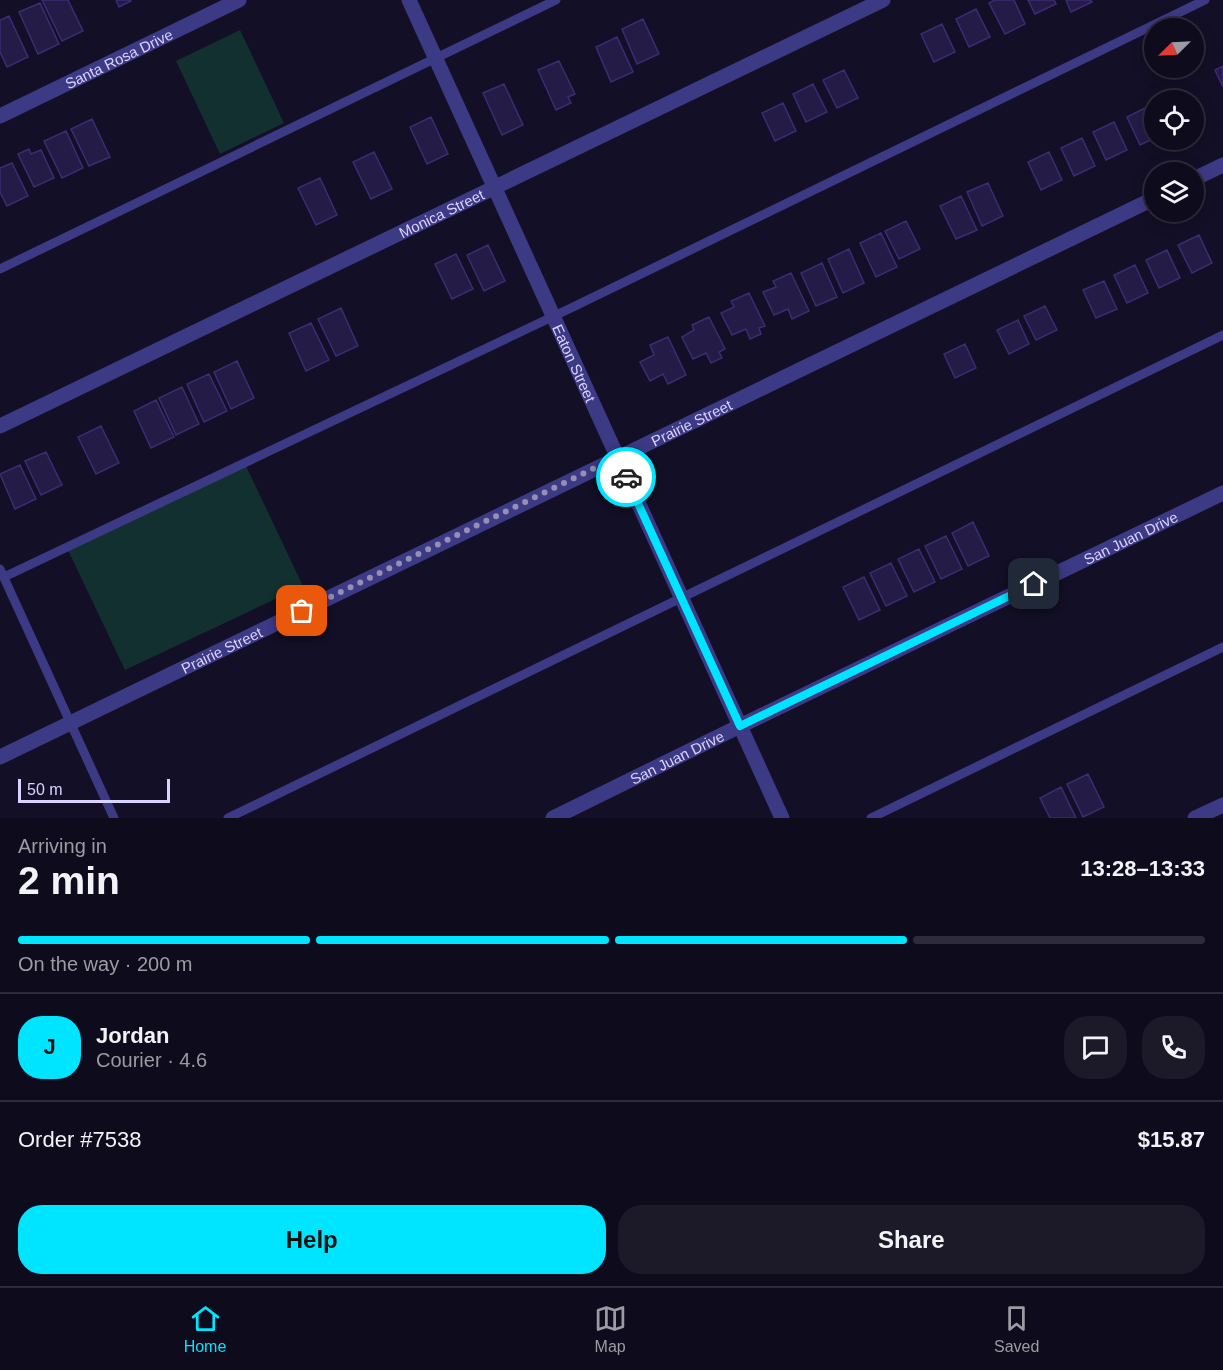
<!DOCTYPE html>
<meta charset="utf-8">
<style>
:root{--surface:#0e0b1c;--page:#1c1929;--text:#f1f3f6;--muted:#9b9ba3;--line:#2e2b3b;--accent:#00e5ff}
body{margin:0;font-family:Arial,sans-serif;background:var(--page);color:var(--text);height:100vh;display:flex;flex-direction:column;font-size:22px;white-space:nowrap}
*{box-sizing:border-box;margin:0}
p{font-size:20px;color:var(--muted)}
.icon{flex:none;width:33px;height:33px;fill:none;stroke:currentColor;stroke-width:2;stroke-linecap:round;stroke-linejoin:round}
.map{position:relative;height:818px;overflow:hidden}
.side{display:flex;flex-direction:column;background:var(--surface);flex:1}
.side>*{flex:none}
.needle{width:39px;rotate:246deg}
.buttons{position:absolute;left:1144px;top:18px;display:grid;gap:12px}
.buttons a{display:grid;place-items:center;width:60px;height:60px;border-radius:50%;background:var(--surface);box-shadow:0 3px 15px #0003,0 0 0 2px var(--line);font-size:30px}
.scale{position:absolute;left:18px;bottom:15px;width:152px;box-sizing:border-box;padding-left:6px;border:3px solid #d9d4ff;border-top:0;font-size:16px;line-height:21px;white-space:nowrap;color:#d9d4ff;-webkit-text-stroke:4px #130f26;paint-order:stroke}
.pin{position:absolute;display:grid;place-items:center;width:51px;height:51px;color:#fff;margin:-26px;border-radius:12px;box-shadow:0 3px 9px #0006}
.courier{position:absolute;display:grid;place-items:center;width:60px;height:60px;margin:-30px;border:4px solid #00e5ff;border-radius:50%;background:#fff;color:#222;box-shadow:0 2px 8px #0007}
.head em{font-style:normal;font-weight:700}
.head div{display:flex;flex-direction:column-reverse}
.head{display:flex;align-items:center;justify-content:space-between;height:102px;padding:0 18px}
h1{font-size:39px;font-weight:700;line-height:45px}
.bar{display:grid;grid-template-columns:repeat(4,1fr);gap:9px 6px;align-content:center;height:72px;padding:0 18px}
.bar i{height:8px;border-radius:4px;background:var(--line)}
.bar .current{background:var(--accent)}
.bar p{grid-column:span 4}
.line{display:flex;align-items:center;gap:15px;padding:0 18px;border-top:2px solid var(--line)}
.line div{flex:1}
.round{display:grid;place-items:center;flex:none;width:63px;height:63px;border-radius:24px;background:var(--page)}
.cta{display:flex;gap:12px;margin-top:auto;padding:12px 18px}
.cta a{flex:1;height:69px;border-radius:24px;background:var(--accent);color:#111;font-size:24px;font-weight:700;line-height:69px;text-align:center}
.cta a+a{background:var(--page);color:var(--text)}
.dock{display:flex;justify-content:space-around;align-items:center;height:84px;border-top:2px solid var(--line);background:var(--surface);font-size:16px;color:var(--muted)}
.dock a{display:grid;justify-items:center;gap:3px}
.dock .current{color:var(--accent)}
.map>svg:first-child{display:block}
.green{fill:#12302f}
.building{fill:#241b47;stroke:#3b2d73;stroke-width:1.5}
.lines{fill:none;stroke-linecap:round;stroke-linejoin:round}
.lane{stroke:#3d3a85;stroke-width:9}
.street{stroke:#3d3a85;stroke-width:15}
.done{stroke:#948fb3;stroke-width:6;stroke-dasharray:0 10.8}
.route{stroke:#00e5ff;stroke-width:8}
.labels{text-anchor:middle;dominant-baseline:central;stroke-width:4.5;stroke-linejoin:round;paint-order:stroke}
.street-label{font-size:15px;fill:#d9d4ff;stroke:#130f26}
</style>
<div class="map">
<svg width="1223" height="818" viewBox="0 0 1223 818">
<rect width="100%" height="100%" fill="#130f26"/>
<path class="green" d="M240,30L284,123L220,154L176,61Z
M246,466L303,586L125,670L68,550Z"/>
<path class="building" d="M42,0H68L83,31L62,41Z
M116,0H130L131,1L119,7Z
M995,0H1014L1025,24L1005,34L989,3Z
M1028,0H1054L1056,4L1035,14Z
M1066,0H1090L1092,2L1071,12Z
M40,3L59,44L38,54L19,12Z
M976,9L990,37L969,47L956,19Z
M9,16L28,57L7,67L0,52V20Z
M643,19L659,54L637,64L622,29Z
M942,24L955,52L934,62L921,34Z
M617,37L633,72L611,82L596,47Z
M559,61L575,94L568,97L571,103L556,110L538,70Z
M1223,66V87L1215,70Z
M844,70L858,98L837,108L823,80Z
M504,84L523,125L502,135L483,93Z
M813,84L827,112L806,122L793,94Z
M1179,92L1183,100H1160Z
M783,103L796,131L775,141L762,113Z
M1147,107L1155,123V138L1140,145L1127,117Z
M431,117L448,154L427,164L410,127Z
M92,119L110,157L89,166L71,129Z
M1114,122L1127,150L1106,160L1093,132Z
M66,131L83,168L62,178L44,141Z
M1082,138L1095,166L1074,176L1061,148Z
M29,149L31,154L41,150L54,178L34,187L18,154Z
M374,152L392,189L371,199L353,162Z
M1049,152L1062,180L1041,190L1028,162Z
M12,163L28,196L7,206L0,192V168Z
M320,178L337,215L316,225L298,188Z
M988,183L1003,216L982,226L967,192Z
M961,196L977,230L956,239L940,206Z
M906,221L920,249L899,259L885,231Z
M881,233L897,267L876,277L860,243Z
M1199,235L1212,263L1192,273L1178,245Z
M488,245L505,281L484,291L467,255Z
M849,249L864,283L843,293L828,259Z
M1167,250L1180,278L1159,288L1146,260Z
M456,254L473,289L452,299L435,264Z
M822,263L837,297L816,306L801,273Z
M1135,265L1148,293L1127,303L1114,275Z
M791,273L809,311L792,319L788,309L774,315L763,292L776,287L773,281Z
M1104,281L1117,309L1096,318L1083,290Z
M749,293L765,326L759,328L761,334L750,339L746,329L732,335L721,313L734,307L731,301Z
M1045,306L1057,330L1036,340L1024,316Z
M341,308L358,346L336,356L318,319Z
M709,317L725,349L719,352L722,358L711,363L706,353L693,359L682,337L694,330L692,325Z
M1018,320L1029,344L1009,354L997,330Z
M311,323L329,360L306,371L289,333Z
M668,337L686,375L668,384L663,374L650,381L640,362L654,355L650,345Z
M965,344L976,368L955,378L944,354Z
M237,361L254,398L231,409L214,372Z
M209,374L227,411L204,422L187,384Z
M182,387L199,424L176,435L159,398Z
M156,400L174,437L151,448L134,411Z
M101,426L119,463L96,474L78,437Z
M46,452L62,485L41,495L25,461Z
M20,465L36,499L15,509L0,474Z
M973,522L989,556L968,566L952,533Z
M946,536L962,569L941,579L925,546Z
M919,549L935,582L914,592L898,559Z
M891,563L907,596L886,606L870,573Z
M864,577L880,610L859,620L843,587Z
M1088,774L1104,807L1083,817L1067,784Z
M1061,787L1076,818H1050L1040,798Z"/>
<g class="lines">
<path class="lane" d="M0,269L556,0
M0,569L114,818
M4,577L571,308L1205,0
M228,818L1223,335
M871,818L1223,647"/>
<g class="street">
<path id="s1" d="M409,0L782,818"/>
<path id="s2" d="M0,116L239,0"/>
<path d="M1194,179L1223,165"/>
<path id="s3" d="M0,426L883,0"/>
<path id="s4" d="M0,757L1155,198"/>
<path id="s5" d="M553,818L740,726L1223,493"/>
<path d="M1195,818L1223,805"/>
</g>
</g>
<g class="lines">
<path class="done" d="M302,611L617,457L626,477"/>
<path class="route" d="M626,477L740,726L1034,584"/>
</g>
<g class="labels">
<g class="street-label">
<text stroke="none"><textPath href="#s2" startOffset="132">Santa Rosa Drive</textPath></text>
<text stroke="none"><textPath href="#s3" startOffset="490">Monica Street</textPath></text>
<text stroke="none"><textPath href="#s1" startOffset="399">Eaton Street</textPath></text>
<text stroke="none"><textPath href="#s4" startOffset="768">Prairie Street</textPath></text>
<text stroke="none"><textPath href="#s5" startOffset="642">San Juan Drive</textPath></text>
<text stroke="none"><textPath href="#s4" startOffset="246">Prairie Street</textPath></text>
<text stroke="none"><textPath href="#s5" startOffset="138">San Juan Drive</textPath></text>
</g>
</g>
</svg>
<div class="buttons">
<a><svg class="needle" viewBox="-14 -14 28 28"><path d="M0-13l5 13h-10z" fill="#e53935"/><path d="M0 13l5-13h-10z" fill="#9b9ba3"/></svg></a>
<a><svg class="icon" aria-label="locate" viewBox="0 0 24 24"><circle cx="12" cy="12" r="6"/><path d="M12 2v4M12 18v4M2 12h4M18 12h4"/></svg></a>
<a><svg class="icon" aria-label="layers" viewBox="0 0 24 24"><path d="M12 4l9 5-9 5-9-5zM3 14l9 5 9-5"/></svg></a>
</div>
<div class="scale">50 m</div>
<div class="pin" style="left:302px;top:611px;background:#ea580c"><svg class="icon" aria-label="bag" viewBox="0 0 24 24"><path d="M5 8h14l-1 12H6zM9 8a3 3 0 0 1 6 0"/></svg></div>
<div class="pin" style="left:1034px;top:584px;background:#1f2937"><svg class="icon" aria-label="home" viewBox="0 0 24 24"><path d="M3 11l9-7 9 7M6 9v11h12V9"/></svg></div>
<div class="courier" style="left:626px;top:477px"><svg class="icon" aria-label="car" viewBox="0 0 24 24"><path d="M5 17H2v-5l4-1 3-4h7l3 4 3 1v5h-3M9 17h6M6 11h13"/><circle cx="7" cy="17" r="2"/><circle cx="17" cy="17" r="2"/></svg></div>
</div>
<section class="side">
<div class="head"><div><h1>2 min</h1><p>Arriving in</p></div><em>13:28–13:33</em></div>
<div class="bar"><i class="current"></i><i class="current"></i><i class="current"></i><i></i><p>On the way · 200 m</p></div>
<div class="line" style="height:108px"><b class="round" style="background:var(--accent);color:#111">J</b><div><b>Jordan</b><p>Courier · 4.6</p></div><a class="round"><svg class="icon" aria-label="chat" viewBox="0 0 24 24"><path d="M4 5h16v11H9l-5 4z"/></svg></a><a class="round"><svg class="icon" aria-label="phone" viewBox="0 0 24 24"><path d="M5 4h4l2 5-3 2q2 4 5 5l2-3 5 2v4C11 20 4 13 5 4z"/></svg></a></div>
<div class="line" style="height:78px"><div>Order #7538</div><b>$15.87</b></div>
<div class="cta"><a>Help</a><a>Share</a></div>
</section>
<nav class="dock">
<a class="current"><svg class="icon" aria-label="home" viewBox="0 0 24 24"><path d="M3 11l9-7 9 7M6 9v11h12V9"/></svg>Home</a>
<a><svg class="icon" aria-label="map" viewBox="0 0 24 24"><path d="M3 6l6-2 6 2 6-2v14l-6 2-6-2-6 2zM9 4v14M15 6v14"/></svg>Map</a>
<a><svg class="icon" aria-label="saved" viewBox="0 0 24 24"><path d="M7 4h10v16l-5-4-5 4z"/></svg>Saved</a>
</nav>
